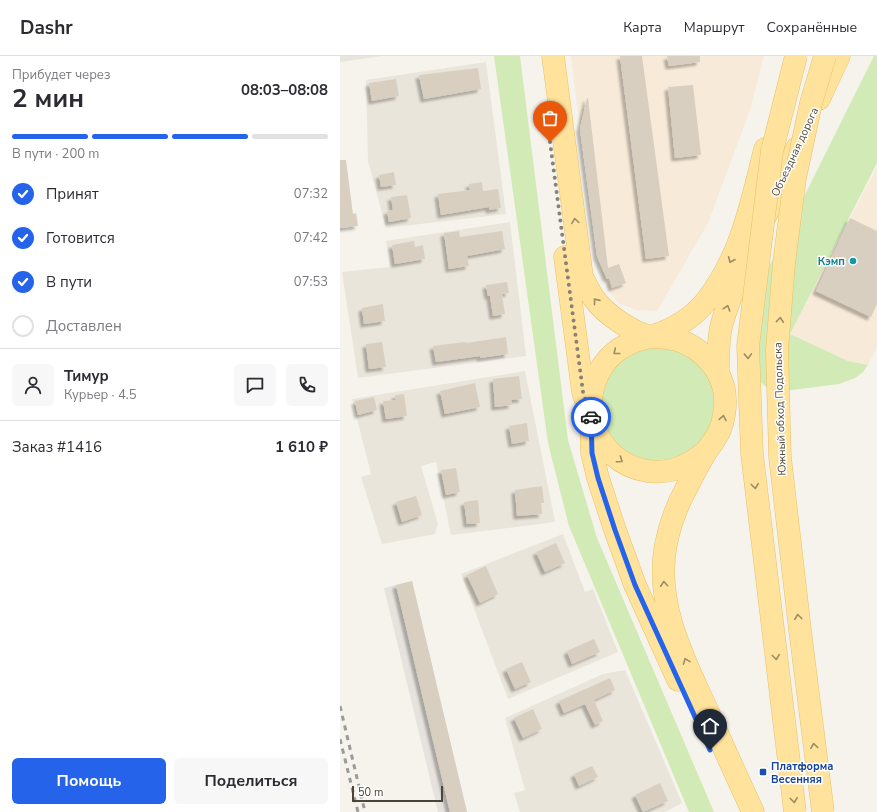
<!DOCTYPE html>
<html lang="ru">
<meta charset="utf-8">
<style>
:root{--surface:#fff;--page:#f7f7f7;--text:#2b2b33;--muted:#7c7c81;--line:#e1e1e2;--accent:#2563eb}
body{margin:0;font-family:"Nunito Sans",sans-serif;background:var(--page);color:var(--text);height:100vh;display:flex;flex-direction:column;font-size:15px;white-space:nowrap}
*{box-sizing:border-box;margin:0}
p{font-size:13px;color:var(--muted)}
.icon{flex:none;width:22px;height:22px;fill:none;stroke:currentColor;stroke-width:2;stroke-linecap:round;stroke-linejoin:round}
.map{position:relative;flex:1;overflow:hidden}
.sheet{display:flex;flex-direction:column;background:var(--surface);width:340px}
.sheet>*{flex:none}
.scale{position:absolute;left:12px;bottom:10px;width:91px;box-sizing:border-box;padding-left:4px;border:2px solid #4b4439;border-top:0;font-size:11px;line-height:14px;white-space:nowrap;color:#4b4439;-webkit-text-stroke:3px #fff;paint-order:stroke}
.pin{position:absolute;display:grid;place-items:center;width:34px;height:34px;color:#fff;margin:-41px -17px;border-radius:50% 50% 50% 0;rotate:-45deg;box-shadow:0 0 4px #0007}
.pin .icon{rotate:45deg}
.courier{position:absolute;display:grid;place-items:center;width:40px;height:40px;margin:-20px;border:3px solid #2563eb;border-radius:50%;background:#fff;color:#222;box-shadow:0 1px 5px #0007}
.summary em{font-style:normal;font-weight:700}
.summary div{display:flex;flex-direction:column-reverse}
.summary{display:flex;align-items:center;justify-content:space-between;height:68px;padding:0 12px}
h1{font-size:26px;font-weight:700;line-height:30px}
.bar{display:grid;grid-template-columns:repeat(4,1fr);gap:6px 4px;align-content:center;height:48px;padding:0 12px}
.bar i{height:5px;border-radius:3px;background:var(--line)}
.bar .on{background:var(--accent)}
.bar p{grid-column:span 4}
.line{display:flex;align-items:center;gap:10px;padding:0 12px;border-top:1px solid var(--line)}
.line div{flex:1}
.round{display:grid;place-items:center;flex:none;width:42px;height:42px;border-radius:6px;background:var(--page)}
ol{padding:0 12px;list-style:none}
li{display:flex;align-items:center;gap:12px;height:44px}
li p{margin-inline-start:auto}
li .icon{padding:4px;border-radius:50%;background:var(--accent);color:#fff;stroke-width:4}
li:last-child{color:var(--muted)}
li i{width:22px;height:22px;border:2px solid var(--line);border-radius:50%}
.primary-button{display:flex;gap:8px;margin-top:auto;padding:8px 12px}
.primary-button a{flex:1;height:46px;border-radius:6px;background:var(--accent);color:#fff;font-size:16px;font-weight:700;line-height:46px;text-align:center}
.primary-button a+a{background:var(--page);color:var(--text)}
header{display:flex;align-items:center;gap:24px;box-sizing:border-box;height:56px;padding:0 20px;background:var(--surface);border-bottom:1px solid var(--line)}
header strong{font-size:19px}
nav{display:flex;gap:22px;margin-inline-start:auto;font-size:14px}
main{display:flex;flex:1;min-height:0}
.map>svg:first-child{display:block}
.residential{fill:#eae5da}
.commercial{fill:#f7ead8}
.industrial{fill:#e6e2dd}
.green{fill:#d2eab5}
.building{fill:#d8cfc1;filter:url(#shadow)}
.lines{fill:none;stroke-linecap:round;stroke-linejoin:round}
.primary-casing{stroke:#e6c16a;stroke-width:23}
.primary{stroke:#ffe39c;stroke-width:22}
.rail{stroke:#9a9a9a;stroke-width:3;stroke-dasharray:5 5;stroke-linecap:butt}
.primary-bridge-casing{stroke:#e6c16a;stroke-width:23;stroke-linecap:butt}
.primary-bridge{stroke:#ffe39c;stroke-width:22}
.oneway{stroke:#9c8c66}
.done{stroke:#878178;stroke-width:4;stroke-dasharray:0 7.2}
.route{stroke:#2563eb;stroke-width:5}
.culture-dot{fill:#0f9aa8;stroke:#fff;stroke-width:1.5}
.transit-dot{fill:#1a4fb4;stroke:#fff;stroke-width:1.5}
.labels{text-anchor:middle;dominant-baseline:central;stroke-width:3;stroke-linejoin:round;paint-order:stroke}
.street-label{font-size:11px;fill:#4b4439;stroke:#fff}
.culture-label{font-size:11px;font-weight:bold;fill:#0d838f;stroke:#fff;text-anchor:end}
.transit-label{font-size:11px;font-weight:bold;fill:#164399;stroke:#fff;text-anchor:start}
</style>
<header>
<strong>Dashr</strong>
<nav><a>Карта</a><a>Маршрут</a><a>Сохранённые</a></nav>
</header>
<main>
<section class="sheet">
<div class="summary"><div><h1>2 мин</h1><p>Прибудет через</p></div><em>08:03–08:08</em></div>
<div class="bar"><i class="on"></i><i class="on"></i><i class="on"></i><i></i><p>В пути · 200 m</p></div>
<ol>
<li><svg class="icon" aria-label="check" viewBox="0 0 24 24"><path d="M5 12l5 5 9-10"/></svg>Принят<p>07:32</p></li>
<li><svg class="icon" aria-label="check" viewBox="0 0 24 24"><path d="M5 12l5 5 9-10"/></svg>Готовится<p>07:42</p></li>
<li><svg class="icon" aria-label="check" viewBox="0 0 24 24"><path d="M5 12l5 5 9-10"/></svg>В пути<p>07:53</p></li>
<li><i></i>Доставлен</li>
</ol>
<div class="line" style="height:72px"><a class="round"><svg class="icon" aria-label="person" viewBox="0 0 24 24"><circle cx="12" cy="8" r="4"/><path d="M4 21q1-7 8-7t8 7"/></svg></a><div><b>Тимур</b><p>Курьер · 4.5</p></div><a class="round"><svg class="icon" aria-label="chat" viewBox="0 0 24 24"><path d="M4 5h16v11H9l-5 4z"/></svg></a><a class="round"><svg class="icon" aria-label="phone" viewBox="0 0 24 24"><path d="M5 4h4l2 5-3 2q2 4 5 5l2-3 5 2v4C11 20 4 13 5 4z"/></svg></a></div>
<div class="line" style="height:52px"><div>Заказ #1416</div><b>1 610 ₽</b></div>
<div class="primary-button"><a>Помощь</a><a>Поделиться</a></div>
</section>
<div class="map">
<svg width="537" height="756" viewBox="0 0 537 756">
<defs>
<filter id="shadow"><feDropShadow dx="-3.5" dy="3.5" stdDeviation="1" flood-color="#0004"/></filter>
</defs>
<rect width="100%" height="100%" fill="#f6f3ec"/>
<path class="residential" d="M0,0H42L0,6Z
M146,6L166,158L46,172L28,105L26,24Z
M170,166L186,300L18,322L2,216L50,211L46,185Z
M185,315L215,466L111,479L96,406L81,410L98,468L95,478L42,488L21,421L31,418L12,343Z
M223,478L245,536L253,533L278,596L168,643L121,518Z
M285,614L342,747L325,756H180L174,737L185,734L165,662L263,618Z"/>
<path class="commercial" d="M231,0H424L410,54L368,167L317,255L296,254L278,247L268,233L256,200Z
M537,111V291L528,309L508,305L450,278Z"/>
<path class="industrial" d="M72,525L127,756H98L44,532Z"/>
<path class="green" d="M154,0H180L228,384L257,482L374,756H349L229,470L208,387Z
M534,0H537V107L450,278L508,305L528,309L523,316L515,322L499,328L444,335L429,333L417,323L402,265Z
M260 349a58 58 0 1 1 116 0a58 58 0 1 1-116 0Z"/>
<path class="building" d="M280,0H302L329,200L306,203Z
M327,0H360V6L329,10Z
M138,12L141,33L84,43L79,19Z
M56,23L59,40L32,45L29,27Z
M353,29L361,99L335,102L328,31Z
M247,42H248L268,212L279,208L286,227L272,232L269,222L267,223L257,200L240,73Z
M0,104H6L13,158L16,157L18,170L0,172Z
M54,116L56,129L41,131L39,119Z
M142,126L143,135L158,133L161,152L149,154V151L101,159L98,138L130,134L129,128Z
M67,139L71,162L49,166L47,155L53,154L51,141Z
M510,162L537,175V248L531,261L476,235Z
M119,175L120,181L162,175L165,193L127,200L129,210L109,213L104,177Z
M74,185L75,191L83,189L85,203L55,208L52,189Z
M167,226L169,237L162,238L165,258L153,260L150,240H148L146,229Z
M43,248L45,265L24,268L22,252Z
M166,281L168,298L140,302V300L96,306L93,290L125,286L126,287Z
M42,286L46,311L29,313L26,288Z
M179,320L182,343L171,344L172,349L155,351L153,323Z
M135,327L140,351L105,358L100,335Z
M64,338L67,360L46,363L43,345L56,344L55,339Z
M34,341L37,354L18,359L15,345Z
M187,367L189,385L172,388L169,370Z
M116,412L120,436L106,439L101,414Z
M202,430L204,447H201L202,458L177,460L175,434Z
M76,440L82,459L62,466L56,446Z
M138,444L140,467L127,468L124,446Z
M216,487L225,507L205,516L196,496Z
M146,510L158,538L140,547L127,519Z
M72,525L127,756H110L56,529Z
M254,583L260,596L232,608L227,595Z
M182,606L191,626L175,633L166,613Z
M270,622L275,634L254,644L263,665L255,669L245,648L224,657L219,645Z
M193,653L202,673L183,682L174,662Z
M252,710L258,721L239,730L234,718Z
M320,727L328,745L303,756L295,739Z"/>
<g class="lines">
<defs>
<path id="primary" d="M213,0L242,221C246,228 249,235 253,241C264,258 292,276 311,281C316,282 322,281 327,282C354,285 378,307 384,333C387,349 384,370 375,383C372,388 368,392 366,396C359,407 353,419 347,431C337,449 330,468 326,488C314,548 345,606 369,658C383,691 398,723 413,756
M479,43L499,0
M426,159L457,92
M225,201L243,336L251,361L252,397L258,422L275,474L295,529L338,624
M378,317C378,302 378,286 381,271C387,246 399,222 409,198
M365,396C347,411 330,418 307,415C253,406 234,343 268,303C275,295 285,289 295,285C301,283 307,282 313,280C334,273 353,262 367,244C401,201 412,145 425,93"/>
</defs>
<use href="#primary" class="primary-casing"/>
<use href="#primary" class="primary"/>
<path class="rail" d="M0,650L25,756
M0,683L18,756"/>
<defs>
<path id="primary-bridge" d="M455,756L412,398L408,290L432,95L456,0
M483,756L460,574L440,401L437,294L444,207L455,122L471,47L485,0"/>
</defs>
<use href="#primary-bridge" class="primary-bridge-casing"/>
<use href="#primary-bridge" class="primary-bridge"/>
</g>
<defs><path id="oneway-chevron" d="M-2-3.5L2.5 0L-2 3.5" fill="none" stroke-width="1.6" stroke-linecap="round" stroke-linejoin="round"/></defs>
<g class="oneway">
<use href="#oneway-chevron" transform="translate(235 165) rotate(-98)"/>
<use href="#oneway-chevron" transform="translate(391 204) rotate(113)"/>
<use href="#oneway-chevron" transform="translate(256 245) rotate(-129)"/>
<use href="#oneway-chevron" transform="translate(387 252) rotate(-72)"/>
<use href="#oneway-chevron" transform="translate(440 264) rotate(-86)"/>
<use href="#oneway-chevron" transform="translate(276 296) rotate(141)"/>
<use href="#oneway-chevron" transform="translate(408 300) rotate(88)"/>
<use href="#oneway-chevron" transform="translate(383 362) rotate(-79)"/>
<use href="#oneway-chevron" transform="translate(280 404) rotate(35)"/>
<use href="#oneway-chevron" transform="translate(415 430) rotate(83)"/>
<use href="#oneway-chevron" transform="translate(324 528) rotate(-94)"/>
<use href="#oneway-chevron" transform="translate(458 561) rotate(-97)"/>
<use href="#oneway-chevron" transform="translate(436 601) rotate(83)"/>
<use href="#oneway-chevron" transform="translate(346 605) rotate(-111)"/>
<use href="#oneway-chevron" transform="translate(474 690) rotate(-97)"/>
<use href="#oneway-chevron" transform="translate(454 744) rotate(83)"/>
</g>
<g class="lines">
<path class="done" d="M210,86L243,336L251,361"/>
<path class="route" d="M251,361L252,397L258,422L275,474L295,529L370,694"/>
</g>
<circle class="culture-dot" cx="513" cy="205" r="4"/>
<rect class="transit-dot" x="419" y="712" width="8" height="8" rx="2"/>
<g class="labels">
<g class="street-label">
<text transform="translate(455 96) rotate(-65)">Объездная дорога</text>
<text transform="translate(440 353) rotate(-92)">Южный обход Подольска</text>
</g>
<g class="culture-label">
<text x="505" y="205">Кэмп</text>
</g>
<g class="transit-label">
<text x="431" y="710">Платформа<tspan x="431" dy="13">Весенняя</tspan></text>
</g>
</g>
</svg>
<div class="scale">50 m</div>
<div class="pin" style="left:210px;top:86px;background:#ea580c"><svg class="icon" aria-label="bag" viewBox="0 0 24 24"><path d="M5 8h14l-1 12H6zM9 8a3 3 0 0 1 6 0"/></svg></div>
<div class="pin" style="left:370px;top:694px;background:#1f2937"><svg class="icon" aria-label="home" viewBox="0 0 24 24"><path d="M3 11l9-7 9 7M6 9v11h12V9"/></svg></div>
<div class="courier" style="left:251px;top:361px"><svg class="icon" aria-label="car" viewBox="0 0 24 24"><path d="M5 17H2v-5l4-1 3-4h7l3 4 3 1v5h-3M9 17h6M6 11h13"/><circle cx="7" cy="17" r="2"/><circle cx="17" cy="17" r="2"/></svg></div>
</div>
</main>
